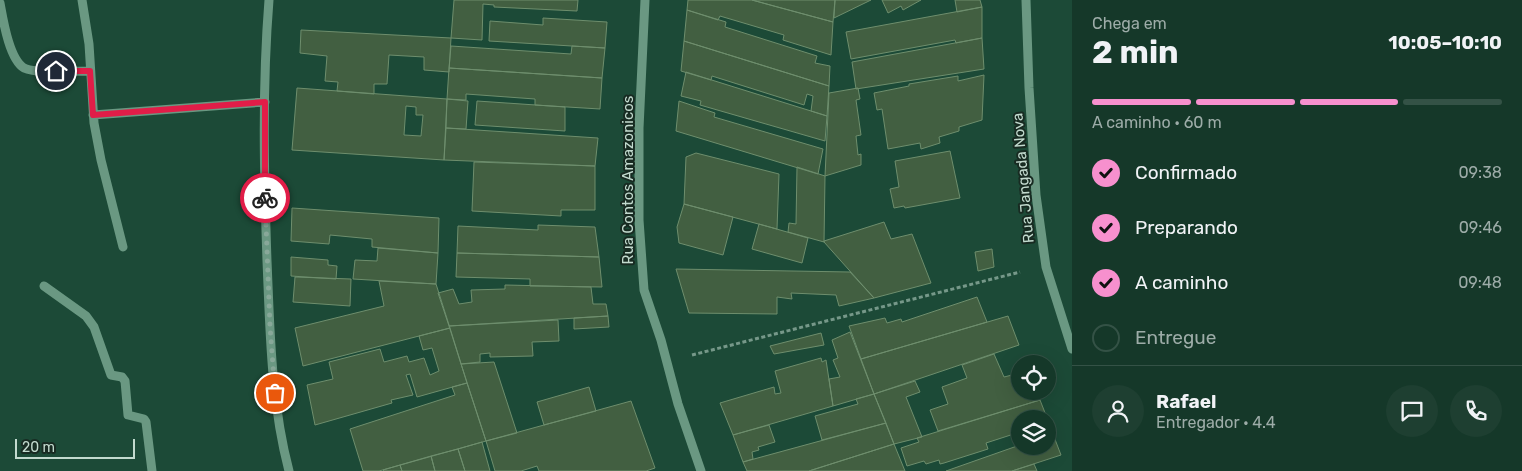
<!DOCTYPE html>
<html lang="pt">
<meta charset="utf-8">
<style>
:root{--surface:#153829;--page:#1e3f31;--text:#f1f3f6;--muted:#9daca8;--line:#345246;--accent:#f790ce}
body{margin:0;font-family:Rubik,sans-serif;background:var(--page);color:var(--text);height:100vh;display:flex;flex-direction:column;font-size:19px;white-space:nowrap}
*{box-sizing:border-box;margin:0}
p{font-size:16px;color:var(--muted)}
.icon{flex:none;width:28px;height:28px;fill:none;stroke:currentColor;stroke-width:2;stroke-linecap:round;stroke-linejoin:round}
.map{position:relative;flex:1;overflow:hidden}
.details{display:flex;flex-direction:column;background:var(--surface);width:450px}
.details>*{flex:none}
.controls{position:absolute;left:1011px;top:355px;display:grid;gap:10px}
.controls a{display:grid;place-items:center;width:45px;height:45px;border-radius:50%;background:var(--surface);box-shadow:0 5px 20px #0002,0 0 0 1px var(--line);font-size:25px}
.scale{position:absolute;left:15px;bottom:12px;width:120px;box-sizing:border-box;padding-left:5px;border:2px solid #c2dace;border-top:0;font-size:14px;line-height:18px;white-space:nowrap;color:#c2dace;-webkit-text-stroke:4px #182b22;paint-order:stroke}
.pin{position:absolute;display:grid;place-items:center;width:42px;height:42px;color:#fff;margin:-21px;border:2px solid #fff;border-radius:50%;box-shadow:0 1px 5px #0007}
.courier{position:absolute;display:grid;place-items:center;width:50px;height:50px;margin:-25px;border:4px solid #e11d48;border-radius:50%;background:#fff;color:#222;box-shadow:0 1px 6px #0007}
.summary em{font-style:normal;font-weight:700}
.summary div{display:flex;flex-direction:column-reverse}
.summary{display:flex;align-items:center;justify-content:space-between;height:85px;padding:0 20px}
h1{font-size:32px;font-weight:700;line-height:38px}
.bar{display:grid;grid-template-columns:repeat(4,1fr);gap:8px 5px;align-content:center;height:60px;padding:0 20px}
.bar i{height:6px;border-radius:4px;background:var(--line)}
.bar .on{background:var(--accent)}
.bar p{grid-column:span 4}
.line{display:flex;align-items:center;gap:12px;padding:0 20px;border-top:1px solid var(--line)}
.line div{flex:1}
.round{display:grid;place-items:center;flex:none;width:52px;height:52px;border-radius:26px;background:var(--page)}
ol{padding:0 20px;list-style:none}
li{display:flex;align-items:center;gap:15px;height:55px}
li p{margin-inline-start:auto}
li .icon{padding:5px;border-radius:50%;background:var(--accent);color:#111;stroke-width:4}
li:last-child{color:var(--muted)}
li i{width:28px;height:28px;border:2px solid var(--line);border-radius:50%}
main{display:flex;flex:1;min-height:0}
.map>svg:first-child{display:block}
.building{fill:#425f41;stroke:#6e8e6d;fill-rule:evenodd}
.lines{fill:none;stroke-linecap:round;stroke-linejoin:round}
.path{stroke:#769889;stroke-width:3;stroke-dasharray:4 2.5;stroke-linecap:butt}
.minor{stroke:#6a9882;stroke-width:9}
.done{stroke:#88a899;stroke-width:5;stroke-dasharray:0 9}
.route{stroke:#e11d48;stroke-width:6}
.labels{text-anchor:middle;dominant-baseline:central;stroke-width:4;stroke-linejoin:round;paint-order:stroke}
.street-label{font-size:15px;fill:#c2dace;stroke:#182b22}
</style>
<main>
<div class="map">
<svg width="1072" height="471" viewBox="0 0 1072 471">
<rect width="100%" height="100%" fill="#1c4a37"/>
<path class="building" d="M454,0H578L577,11L494,7V5L483,4L482,40L451,38Z
M688,0H752L833,22L831,55L783,40L784,35L720,16L718,20L687,10Z
M752,0H835L833,22L770,5Z
M835,0H871L834,18Z
M882,0H921L903,10L901,6L888,13Z
M955,0H980L982,7L957,12Z
M982,7V38L956,43L955,40L851,59L846,32Z
M687,10L726,22L725,27L817,56L815,63L830,66L829,86L684,41Z
M543,18L607,22L605,48L489,41L490,21L543,25Z
M301,30L451,38L449,72L424,70V57L389,55L387,84H374V94L337,91L338,82L325,81L327,56L300,53Z
M982,38L984,69L856,89L852,62Z
M684,41L829,86L827,116L811,111L813,96L807,94L804,105L712,76L711,80L681,71Z
M451,46L571,54L572,46L605,48L602,78L449,68Z
M449,68L602,78L600,109L535,105V99L466,94V100L447,99Z
M686,72L827,116L825,141L700,105L701,101L681,96Z
M984,75L982,120L959,127V131L939,137L940,143L921,149L920,143L888,149L882,109L877,110L874,93L909,86V84L958,76V81Z
M297,88L447,99L444,160L292,150ZM406,106L416,107V115H423L421,136L404,135Z
M858,88L860,99L856,100L861,135L856,136L858,155L861,154V165L825,176L829,93Z
M447,99L468,101L466,129L446,128Z
M477,101L565,107V131L475,125Z
M679,101L715,113L714,117L823,149L818,174L676,131Z
M446,128L598,138L595,166L444,160Z
M950,151L960,198L905,208L904,206L894,208L890,189L899,187L895,161Z
M696,153L779,174L777,229L684,204L686,157Z
M474,162L595,166V210H561V216L472,211Z
M797,167L825,176L824,242L788,232L789,223L796,224Z
M684,204L733,217L723,255L679,243L677,227Z
M292,208L439,218L438,253L372,247V239L330,235L329,244L291,241Z
M884,222L891,239L912,234L931,283L874,298L824,242V241Z
M759,224L808,238L802,263L752,249Z
M538,225L595,227L599,257L457,253L458,226L538,230Z
M378,248L438,253L436,284L353,279L355,260L377,261Z
M992,249L994,267L978,271L975,252Z
M457,253L599,257L602,287L530,286V279L456,277Z
M291,257L328,260V265L337,266L336,279L291,276Z
M676,269L850,272L874,298L839,306L836,295L791,293L792,299L777,297V314L689,313Z
M295,277L351,279L350,306L293,302Z
M379,281L436,284L450,328L303,366L295,328L384,306Z
M505,285L591,287L593,304H606L608,316L449,326L438,293L453,289L459,304L472,302L471,290L505,289Z
M977,297L987,322L861,359L849,326L885,318L887,323L901,319L902,322Z
M608,316L609,327L574,329V318Z
M1008,316L1019,345L874,394L861,359Z
M558,320L559,341L532,342L533,356L490,357V353L480,354V362L461,364L449,326Z
M450,328L467,383L417,397L410,374L406,375L413,395L391,400L392,403L315,425L307,385L333,379L329,362L380,349L384,362L407,356L409,362L424,358L430,375L439,371L432,348L423,350L419,336Z
M850,332L874,394L833,406L829,379L840,377L833,360L838,358L832,340Z
M821,333L824,345L774,354L770,346Z
M994,354L1004,377L1020,373V391H1037L1040,400L938,431L930,410L948,404L942,387L967,378L962,365Z
M821,358L822,362L826,360L833,406L733,435L720,403L774,387L775,394L781,393L775,371Z
M494,362L517,433L486,441L461,364Z
M915,381L920,392L906,397L922,437L894,444L874,394Z
M467,383L486,441L379,471H363L350,429L455,395L452,387Z
M589,387L596,411L544,425L537,402Z
M874,394L886,423L822,440L815,416L858,404L856,399Z
M1040,400L1049,423H1048V419H1020V432L986,443L988,449L944,463L940,464L939,460L926,464L924,461L907,466L901,448L919,442L917,438Z
M631,401L655,468L646,471H539L537,466L521,471H495L486,441Z
M886,423L894,444L809,471H747L743,462Z
M769,425L775,442L758,447L759,450L752,452L753,459L743,462L733,435Z
M1051,429L1061,455L1012,471H946L1020,445V446H1048V430Z
M482,442L490,471H465L458,449Z
M894,444L905,471H809Z
M458,449L465,471H435L431,456Z
M431,456L435,471H402L400,465Z
M1034,464L1037,471H1012Z
M400,465L402,471H384L383,470Z"/>
<g class="lines">
<path class="path" d="M692,355L1020,272"/>
<path class="minor" d="M82,0L89,44L94,123L101,160L123,247
M269,0C262,87 264,174 267,261C270,331 271,403 289,471
M645,0L639,128V220L644,290L661,340L678,404L701,471
M1026,0L1029,88L1036,195L1046,267L1072,349
M0,3C3,19 9,59 24,68C36,74 75,71 90,71
M93,115L265,102
M44,286L86,316L94,327L111,375L122,377L125,381L128,415L144,419L146,422L152,471"/>
</g>
<g class="lines">
<path class="done" d="M265,198L270,326L275,393"/>
<path class="route" d="M56,71H90L93,115L265,102V198"/>
</g>
<g class="labels">
<g class="street-label">
<text transform="translate(1023 178) rotate(-95)">Rua Jangada Nova</text>
<text transform="translate(628 180) rotate(-90)">Rua Contos Amazonicos</text>
</g>
</g>
</svg>
<div class="controls">
<a><svg class="icon" aria-label="locate" viewBox="0 0 24 24"><circle cx="12" cy="12" r="6"/><path d="M12 2v4M12 18v4M2 12h4M18 12h4"/></svg></a>
<a><svg class="icon" aria-label="layers" viewBox="0 0 24 24"><path d="M12 4l9 5-9 5-9-5zM3 14l9 5 9-5"/></svg></a>
</div>
<div class="scale">20 m</div>
<div class="pin" style="left:275px;top:393px;background:#ea580c"><svg class="icon" aria-label="bag" viewBox="0 0 24 24"><path d="M5 8h14l-1 12H6zM9 8a3 3 0 0 1 6 0"/></svg></div>
<div class="pin" style="left:56px;top:71px;background:#1f2937"><svg class="icon" aria-label="home" viewBox="0 0 24 24"><path d="M3 11l9-7 9 7M6 9v11h12V9"/></svg></div>
<div class="courier" style="left:265px;top:198px"><svg class="icon" aria-label="bike" viewBox="0 0 24 24"><circle cx="6" cy="16" r="4"/><circle cx="18" cy="16" r="4"/><path d="M6 16l4-8h5l3 8M10 8l3 8H6M13 5h3"/></svg></div>
</div>
<section class="details">
<div class="summary"><div><h1>2 min</h1><p>Chega em</p></div><em>10:05–10:10</em></div>
<div class="bar"><i class="on"></i><i class="on"></i><i class="on"></i><i></i><p>A caminho · 60 m</p></div>
<ol>
<li><svg class="icon" aria-label="check" viewBox="0 0 24 24"><path d="M5 12l5 5 9-10"/></svg>Confirmado<p>09:38</p></li>
<li><svg class="icon" aria-label="check" viewBox="0 0 24 24"><path d="M5 12l5 5 9-10"/></svg>Preparando<p>09:46</p></li>
<li><svg class="icon" aria-label="check" viewBox="0 0 24 24"><path d="M5 12l5 5 9-10"/></svg>A caminho<p>09:48</p></li>
<li><i></i>Entregue</li>
</ol>
<div class="line" style="height:90px"><a class="round"><svg class="icon" aria-label="person" viewBox="0 0 24 24"><circle cx="12" cy="8" r="4"/><path d="M4 21q1-7 8-7t8 7"/></svg></a><div><b>Rafael</b><p>Entregador · 4.4</p></div><a class="round"><svg class="icon" aria-label="chat" viewBox="0 0 24 24"><path d="M4 5h16v11H9l-5 4z"/></svg></a><a class="round"><svg class="icon" aria-label="phone" viewBox="0 0 24 24"><path d="M5 4h4l2 5-3 2q2 4 5 5l2-3 5 2v4C11 20 4 13 5 4z"/></svg></a></div>
</section>
</main>
